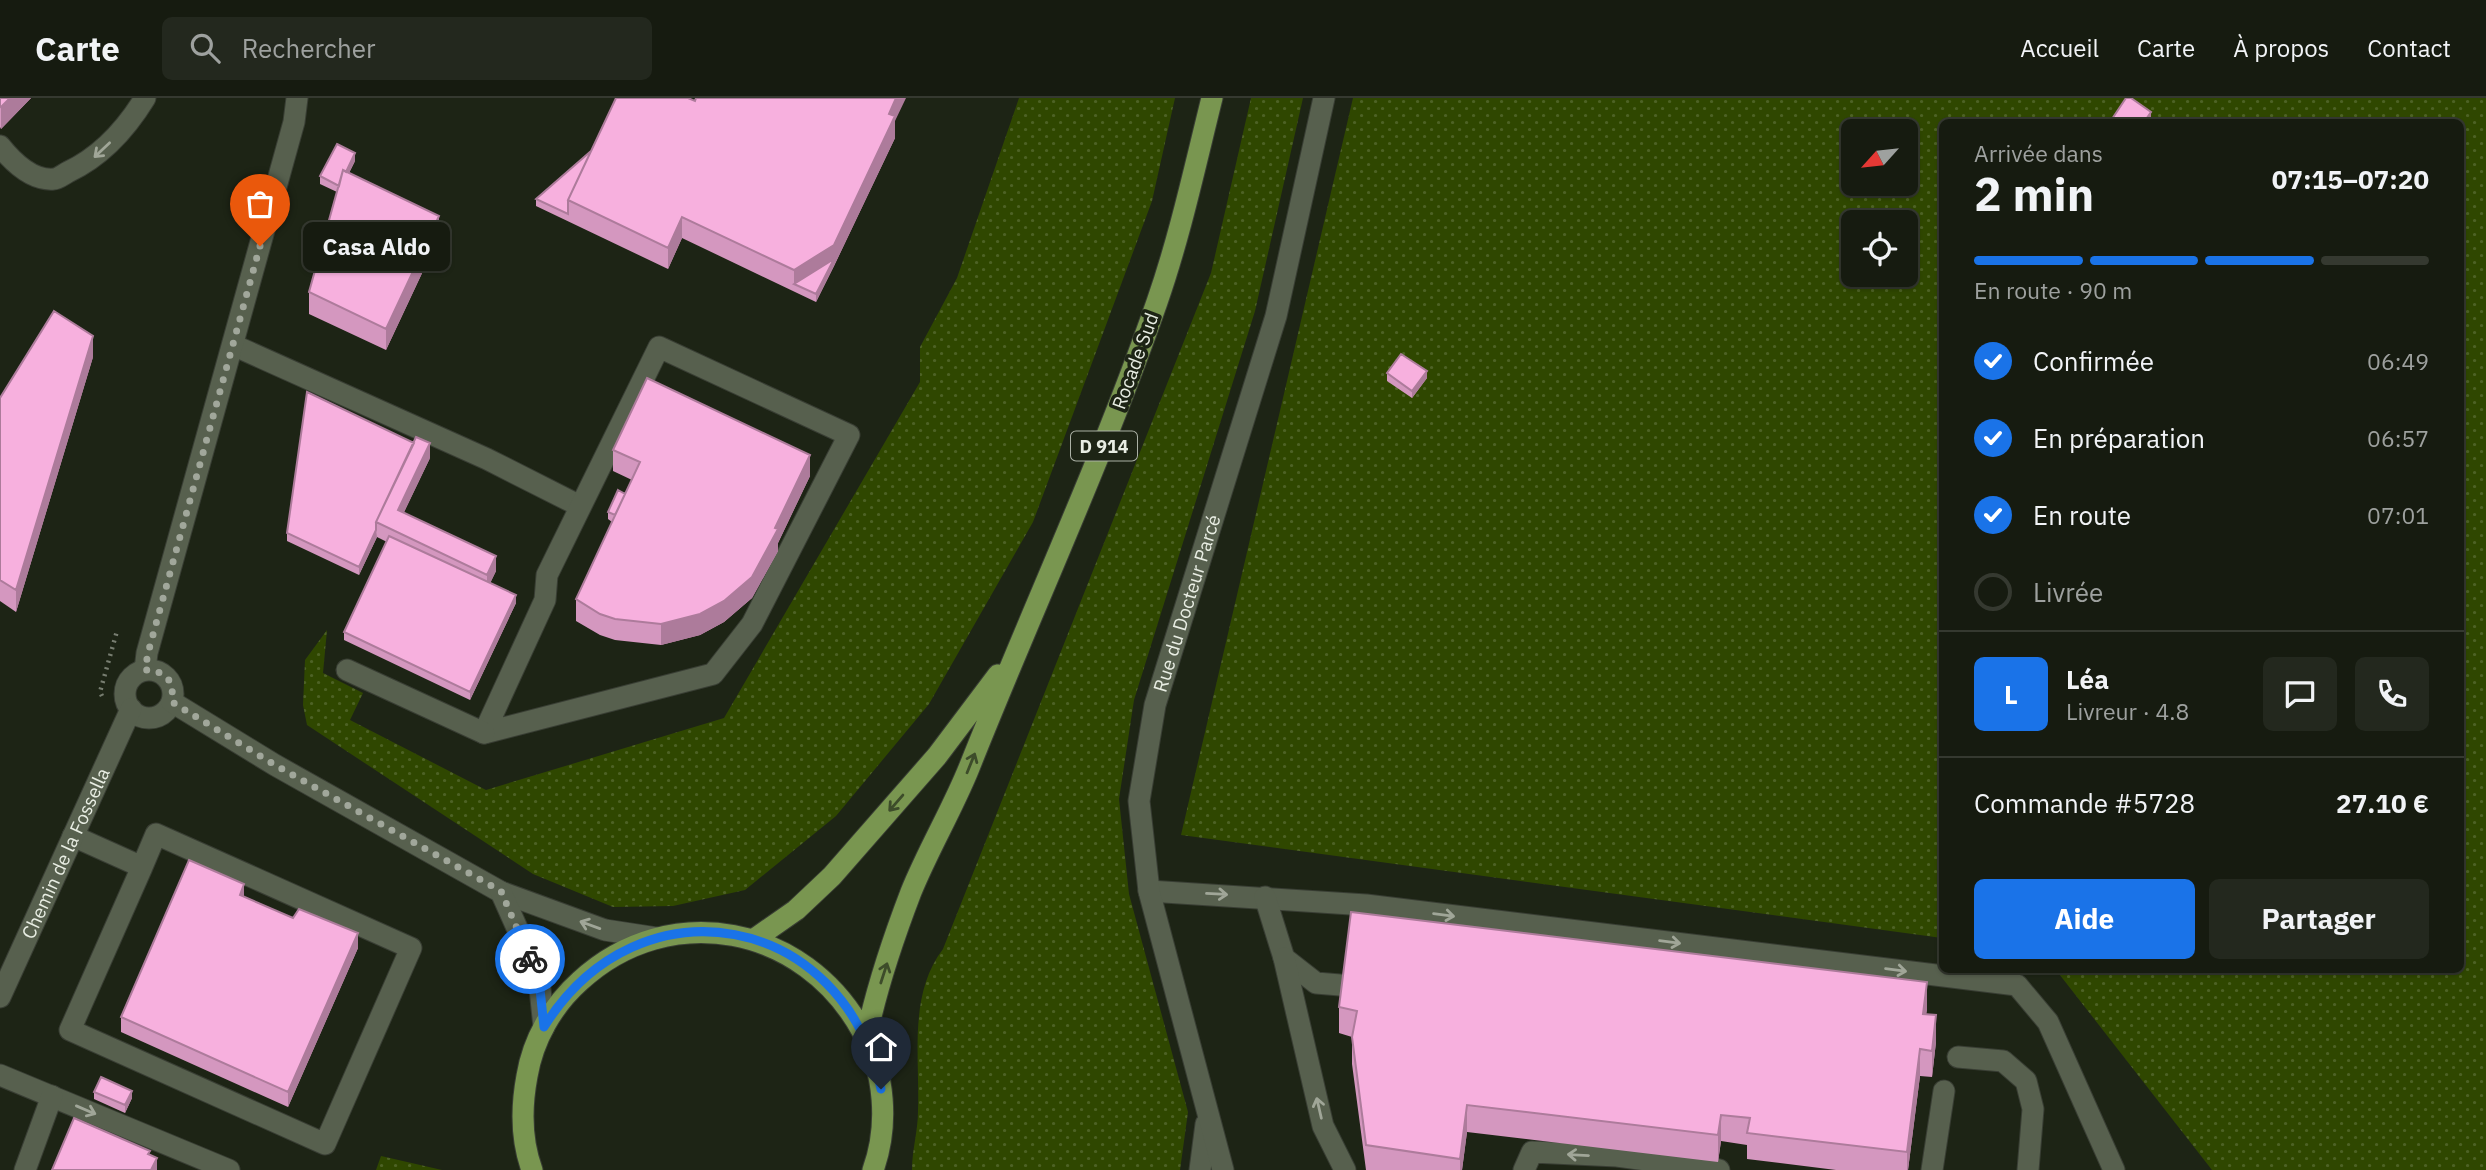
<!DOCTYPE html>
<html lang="fr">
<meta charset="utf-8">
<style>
:root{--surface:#161b10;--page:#23281e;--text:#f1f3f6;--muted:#9ea19f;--line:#353930;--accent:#1a73e8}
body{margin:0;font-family:"IBM Plex Sans",sans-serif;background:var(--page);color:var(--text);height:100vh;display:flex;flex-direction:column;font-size:26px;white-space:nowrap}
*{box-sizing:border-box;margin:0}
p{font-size:23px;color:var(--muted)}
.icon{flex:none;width:38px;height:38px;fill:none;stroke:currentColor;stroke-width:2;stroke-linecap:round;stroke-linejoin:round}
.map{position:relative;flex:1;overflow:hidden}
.drawer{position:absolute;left:1939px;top:21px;width:525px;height:854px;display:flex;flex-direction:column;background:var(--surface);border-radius:10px;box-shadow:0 2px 5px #0004,0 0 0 2px var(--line)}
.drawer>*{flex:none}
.needle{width:46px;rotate:243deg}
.tools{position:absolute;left:1841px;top:21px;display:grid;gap:14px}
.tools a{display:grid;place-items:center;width:77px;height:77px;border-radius:10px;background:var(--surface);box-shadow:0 2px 5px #0004,0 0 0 2px var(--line);font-size:35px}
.pin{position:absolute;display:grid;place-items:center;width:60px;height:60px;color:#fff;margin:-72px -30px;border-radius:50% 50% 50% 0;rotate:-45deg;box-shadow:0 0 7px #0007}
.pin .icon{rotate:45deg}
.courier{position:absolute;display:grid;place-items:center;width:70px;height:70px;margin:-35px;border:5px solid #1a73e8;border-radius:50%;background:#fff;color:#222;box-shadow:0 2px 9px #0007}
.bubble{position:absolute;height:49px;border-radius:10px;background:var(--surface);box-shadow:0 2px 5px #0004,0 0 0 2px var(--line);font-size:23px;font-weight:800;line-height:49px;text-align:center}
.overview em{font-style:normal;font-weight:800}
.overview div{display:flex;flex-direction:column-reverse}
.overview{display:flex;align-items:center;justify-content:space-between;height:119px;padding:0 35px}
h1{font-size:46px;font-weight:800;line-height:52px}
.bar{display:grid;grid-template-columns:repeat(4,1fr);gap:10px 7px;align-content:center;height:84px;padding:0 35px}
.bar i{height:9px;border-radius:5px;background:var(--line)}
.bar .current{background:var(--accent)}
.bar p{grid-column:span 4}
.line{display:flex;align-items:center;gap:18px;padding:0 35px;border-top:2px solid var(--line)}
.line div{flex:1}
.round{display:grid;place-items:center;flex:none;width:74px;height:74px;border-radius:10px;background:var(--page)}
ol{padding:0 35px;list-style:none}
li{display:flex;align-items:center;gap:21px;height:77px}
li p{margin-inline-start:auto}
li .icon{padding:7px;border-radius:50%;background:var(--accent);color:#fff;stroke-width:4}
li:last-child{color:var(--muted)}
li i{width:38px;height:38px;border:4px solid var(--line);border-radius:50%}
.button{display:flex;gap:14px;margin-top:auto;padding:14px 35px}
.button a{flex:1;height:80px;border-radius:10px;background:var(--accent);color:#fff;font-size:28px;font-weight:800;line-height:80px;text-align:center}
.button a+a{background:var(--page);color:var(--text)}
header{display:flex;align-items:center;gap:42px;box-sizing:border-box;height:98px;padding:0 35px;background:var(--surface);border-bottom:2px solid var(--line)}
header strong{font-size:33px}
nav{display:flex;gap:38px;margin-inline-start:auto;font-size:24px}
.search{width:490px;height:63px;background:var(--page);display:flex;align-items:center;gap:18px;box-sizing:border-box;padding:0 24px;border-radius:10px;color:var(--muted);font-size:26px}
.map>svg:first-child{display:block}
.grass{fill:url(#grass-dots);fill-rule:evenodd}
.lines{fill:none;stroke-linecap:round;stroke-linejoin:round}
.minor-casing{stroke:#393e34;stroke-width:23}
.major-casing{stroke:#393e34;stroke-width:23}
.path{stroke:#777d70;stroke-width:4.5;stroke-dasharray:2 5;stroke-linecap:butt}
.minor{stroke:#57604e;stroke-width:21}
.major{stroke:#799650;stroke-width:21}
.wall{fill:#d497bf}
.shaded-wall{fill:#ad7b9b}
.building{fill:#f7b0de;stroke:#ad7b9b;stroke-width:2}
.oneway{stroke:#a0a698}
.oneway2{stroke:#3d4c2a}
.done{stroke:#a1a79b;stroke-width:7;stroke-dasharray:0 12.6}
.route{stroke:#1a73e8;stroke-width:9}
.labels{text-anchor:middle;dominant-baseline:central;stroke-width:7;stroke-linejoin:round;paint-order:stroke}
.shield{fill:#1d2415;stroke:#abb1a5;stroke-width:2}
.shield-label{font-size:18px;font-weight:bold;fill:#e8ede3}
.street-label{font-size:19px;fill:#e8ede3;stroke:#1d2415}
</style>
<header>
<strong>Carte</strong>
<div class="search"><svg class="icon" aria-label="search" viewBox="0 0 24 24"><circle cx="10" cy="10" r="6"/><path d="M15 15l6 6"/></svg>Rechercher</div>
<nav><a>Accueil</a><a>Carte</a><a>À propos</a><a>Contact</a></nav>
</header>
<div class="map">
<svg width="2486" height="1072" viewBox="0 0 2486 1072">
<defs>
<pattern id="grass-dots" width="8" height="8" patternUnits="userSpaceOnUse" patternTransform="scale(1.75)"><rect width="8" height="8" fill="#2f4700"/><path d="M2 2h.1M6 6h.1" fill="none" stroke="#4d6225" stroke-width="1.8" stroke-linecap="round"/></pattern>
</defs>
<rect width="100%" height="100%" fill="#1d2415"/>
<path class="grass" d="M1019,0H1175L1152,103L1033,424L929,606L836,718L745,792L673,808L613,809L533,776L307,627L303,607L305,562L327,532L323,575L363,595L350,622L486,692L724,620L920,284V249L957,180Z
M1251,0H1303L1255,213L1134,602L1119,701L1129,796L1188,1014L1180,1072H912C912,1052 918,1033 918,1013C920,959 908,897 943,851L1211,175Z
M1353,0H2486V1072H2212L2056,872H2460V24H1942V840L1181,737ZM1853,33H1906V86H1853ZM1853,124H1906V177H1853Z
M381,1058L442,1072H376Z"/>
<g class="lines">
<defs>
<g id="minor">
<path d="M0,48C12,63 32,83 54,81C58,81 64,76 68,74C102,58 126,31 145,0"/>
<path d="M233,247L487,361L580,408"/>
<path d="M659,249L849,337L752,526L713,576L484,635L545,502L547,477Z"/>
<path d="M145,572L147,555L294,24L297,0"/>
<path d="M347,572L484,635"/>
<circle cx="149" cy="596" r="24"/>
<path d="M172,604L275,667L501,794L605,832L657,840"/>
<path d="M73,738L142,769L70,932L325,1046L411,850L156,736L142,769"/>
<path d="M1149,793L1366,807L2017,887L2048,924L2114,1072"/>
<path d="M501,794L533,866L540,891L544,929"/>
<path d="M1265,799L1284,860L1316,885L1340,887"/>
<path d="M1284,860L1323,1028L1345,1072"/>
<path id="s1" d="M0,899L131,611"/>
<path d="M1958,959L2003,963L2026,983L2033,1011L2028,1072"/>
<path d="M0,977L229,1072"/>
<path d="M25,1072L52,998"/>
<path d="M1200,1072L1206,1026"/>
<path id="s2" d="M1223,1072L1149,793L1139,703L1155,607L1276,218L1324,0"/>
<path d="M1524,1072L1532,1054L1617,1058L1719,1072"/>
<path d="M1932,1072L1944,993"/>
</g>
<path id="major" d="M753,842L796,812L832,778L937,658L998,577
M866,941C876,891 893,841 911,794C928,752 952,712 969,670C1031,514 1102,362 1157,204C1180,138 1195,68 1212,0
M532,1072C521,1042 521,1010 527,978C533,942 552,908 580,883C670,800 805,828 862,933C885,974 889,1028 873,1072"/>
</defs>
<use href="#minor" class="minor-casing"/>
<use href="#major" class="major-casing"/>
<path class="path" d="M102,598L100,594L117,533"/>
<use href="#minor" class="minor"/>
<use href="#major" class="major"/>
</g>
<path class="wall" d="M0,0H31L1,31L0,29Z
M895,23V40L834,168L816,204L682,140L668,171L536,108V101L591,53Z
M355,63L349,75L439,139L386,252L309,216V194L337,94L320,86V78Z
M93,259L16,514L0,503V300Z
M1387,275L1427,280L1412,300L1387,283Z
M613,352L810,378L778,445V453L752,500L724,524L700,537L661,547L615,542L600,537L576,523V501L612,424L608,421V414L625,396L632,382L613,373Z
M430,360L404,414L496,473L490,485L516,505L470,602L344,542V534L387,444L377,439L359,477L287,443V435Z
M244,799L358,850L288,1009L121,934V919Z
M1339,909L1927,911L1926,916L1936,944L1932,979L1920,978L1908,1072H1836L1747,1061V1047L1721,1043L1718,1064L1467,1034L1462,1072H1366L1352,966V939L1339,935Z
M94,994L132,1000L125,1015L94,1001Z"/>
<path class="shaded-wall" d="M10,0H31L1,31V9Z
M896,0H906L895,23V40L834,168L816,204V196L794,186V172L889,16Z
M2151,14V24H2144Z
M355,55V63L339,95V88Z
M439,118V139L386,252V231Z
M682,119V140L668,171V150Z
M93,238V259L16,514V492Z
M1427,273V280L1412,300V293Z
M430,345V360L398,427V412Z
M810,357V378L778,445V453L752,500L724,524L700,537L661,547V526L775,430Z
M376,432L377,439L359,477V469Z
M496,458V473L487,492V477Z
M516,497V505L470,602V594Z
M244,786V801L240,797Z
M358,835V850L288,1009V994Z
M1927,884V911L1923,943V916Z
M1936,917V944L1932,979V953Z
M1920,951V978L1908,1072H1907V1054Z
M132,993V1000L125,1015V1007Z
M1467,1007V1034L1462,1072H1460V1061Z
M1721,1017V1043L1718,1064V1037Z
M157,1060V1072H151Z"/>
<path class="building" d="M0,0H10L1,9L0,8Z
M616,0H688L695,3L696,0H896L889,16L895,18L834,147L794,172L682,119L668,150L568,102Z
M2126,0H2131L2151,14L2144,24H2110Z
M2246,21V24H2216V23Z
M337,46L355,55L346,74L343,72L339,88L320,78Z
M591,53L568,102V116L536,101Z
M343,72L439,118L386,231L309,194Z
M834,161L816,196L794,186Z
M54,213L93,238L16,492L0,482V300Z
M1401,256L1427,273L1412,293L1387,275Z
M647,280L810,357L775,430L778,431L752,479L724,503L700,516L661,526L615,521L600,516L576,501L640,364L613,352Z
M307,294L414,345L376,424V432L359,469L287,435Z
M416,339L430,345L398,412L496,458L487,477L376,424Z
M618,392L625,396L615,417L608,414Z
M389,438L516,497L470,594L344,534Z
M189,762L244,786L240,797L293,820L299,811L358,835L288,994L121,919Z
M1351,814L1927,884L1923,916L1936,917L1932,953L1920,951L1907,1054L1747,1035L1750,1020L1721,1017L1718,1037L1467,1007L1460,1061L1366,1047L1352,939L1357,913L1339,909Z
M101,979L132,993L125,1007L94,994Z
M74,1020L150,1053L148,1056L157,1060L151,1072H52Z"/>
<defs><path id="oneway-shaft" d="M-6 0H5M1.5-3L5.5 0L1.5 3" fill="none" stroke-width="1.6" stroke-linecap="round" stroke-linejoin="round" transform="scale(1.75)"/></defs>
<g class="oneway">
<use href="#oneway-shaft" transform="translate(102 52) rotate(137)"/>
<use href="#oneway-shaft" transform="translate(1217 796) rotate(3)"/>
<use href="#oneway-shaft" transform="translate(1444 817) rotate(7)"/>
<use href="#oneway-shaft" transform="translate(590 827) rotate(-160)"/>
<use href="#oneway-shaft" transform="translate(1670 844) rotate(7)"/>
<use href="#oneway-shaft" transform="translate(1896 872) rotate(7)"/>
<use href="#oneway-shaft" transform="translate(1319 1010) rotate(-103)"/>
<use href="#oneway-shaft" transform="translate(86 1012) rotate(23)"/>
<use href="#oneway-shaft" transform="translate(1578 1057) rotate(-177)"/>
</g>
<g class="oneway2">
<use href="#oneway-shaft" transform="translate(971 665) rotate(-68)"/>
<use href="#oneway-shaft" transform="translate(896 705) rotate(131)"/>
<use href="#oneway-shaft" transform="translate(884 875) rotate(-72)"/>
</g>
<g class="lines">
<path class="done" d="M260,148L148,555L145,572C167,573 174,582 172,604L275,667L501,793L530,861"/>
<path class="route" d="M530,861L540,891L544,929C639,776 845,815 881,991"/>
</g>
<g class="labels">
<rect class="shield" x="1071" y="333.5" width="66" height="29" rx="5"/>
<g class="shield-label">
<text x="1104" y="348">D 914</text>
</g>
<g class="street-label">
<text transform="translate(1135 263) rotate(-70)">Rocade Sud</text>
<text stroke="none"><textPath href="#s2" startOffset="583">Rue du Docteur Parcé</textPath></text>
<text stroke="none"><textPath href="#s1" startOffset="158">Chemin de la Fossella</textPath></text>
</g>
</g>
</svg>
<div class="tools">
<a><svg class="needle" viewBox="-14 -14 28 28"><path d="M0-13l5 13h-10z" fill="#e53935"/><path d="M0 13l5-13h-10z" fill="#9ea19f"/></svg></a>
<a><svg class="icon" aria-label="locate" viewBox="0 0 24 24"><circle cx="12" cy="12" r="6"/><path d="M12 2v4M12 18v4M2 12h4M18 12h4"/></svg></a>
</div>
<div class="pin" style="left:260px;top:148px;background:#ea580c"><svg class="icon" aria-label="bag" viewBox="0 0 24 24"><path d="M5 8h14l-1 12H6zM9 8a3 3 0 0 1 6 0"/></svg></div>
<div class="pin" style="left:881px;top:991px;background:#1f2937"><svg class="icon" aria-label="home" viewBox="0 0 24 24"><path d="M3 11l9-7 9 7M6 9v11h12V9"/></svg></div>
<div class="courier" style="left:530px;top:861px"><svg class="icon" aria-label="bike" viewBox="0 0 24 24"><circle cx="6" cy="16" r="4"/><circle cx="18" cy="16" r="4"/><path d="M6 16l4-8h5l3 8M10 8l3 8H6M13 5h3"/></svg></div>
<div class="bubble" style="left:303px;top:124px;width:147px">Casa Aldo</div>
<section class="drawer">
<div class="overview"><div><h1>2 min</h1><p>Arrivée dans</p></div><em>07:15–07:20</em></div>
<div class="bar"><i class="current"></i><i class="current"></i><i class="current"></i><i></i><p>En route · 90 m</p></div>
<ol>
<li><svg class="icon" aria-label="check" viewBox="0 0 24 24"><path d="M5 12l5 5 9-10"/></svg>Confirmée<p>06:49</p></li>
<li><svg class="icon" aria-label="check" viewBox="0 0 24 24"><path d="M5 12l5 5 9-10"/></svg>En préparation<p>06:57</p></li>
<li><svg class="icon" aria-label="check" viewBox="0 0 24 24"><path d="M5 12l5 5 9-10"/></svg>En route<p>07:01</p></li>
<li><i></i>Livrée</li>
</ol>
<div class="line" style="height:126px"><b class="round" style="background:var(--accent);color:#fff">L</b><div><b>Léa</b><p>Livreur · 4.8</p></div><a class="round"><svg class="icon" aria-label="chat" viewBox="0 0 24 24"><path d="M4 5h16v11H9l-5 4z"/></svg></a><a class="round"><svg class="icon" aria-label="phone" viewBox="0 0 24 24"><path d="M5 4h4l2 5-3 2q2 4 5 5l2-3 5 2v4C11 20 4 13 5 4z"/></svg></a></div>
<div class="line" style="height:91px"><div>Commande #5728</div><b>27.10 €</b></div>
<div class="button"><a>Aide</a><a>Partager</a></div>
</section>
</div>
